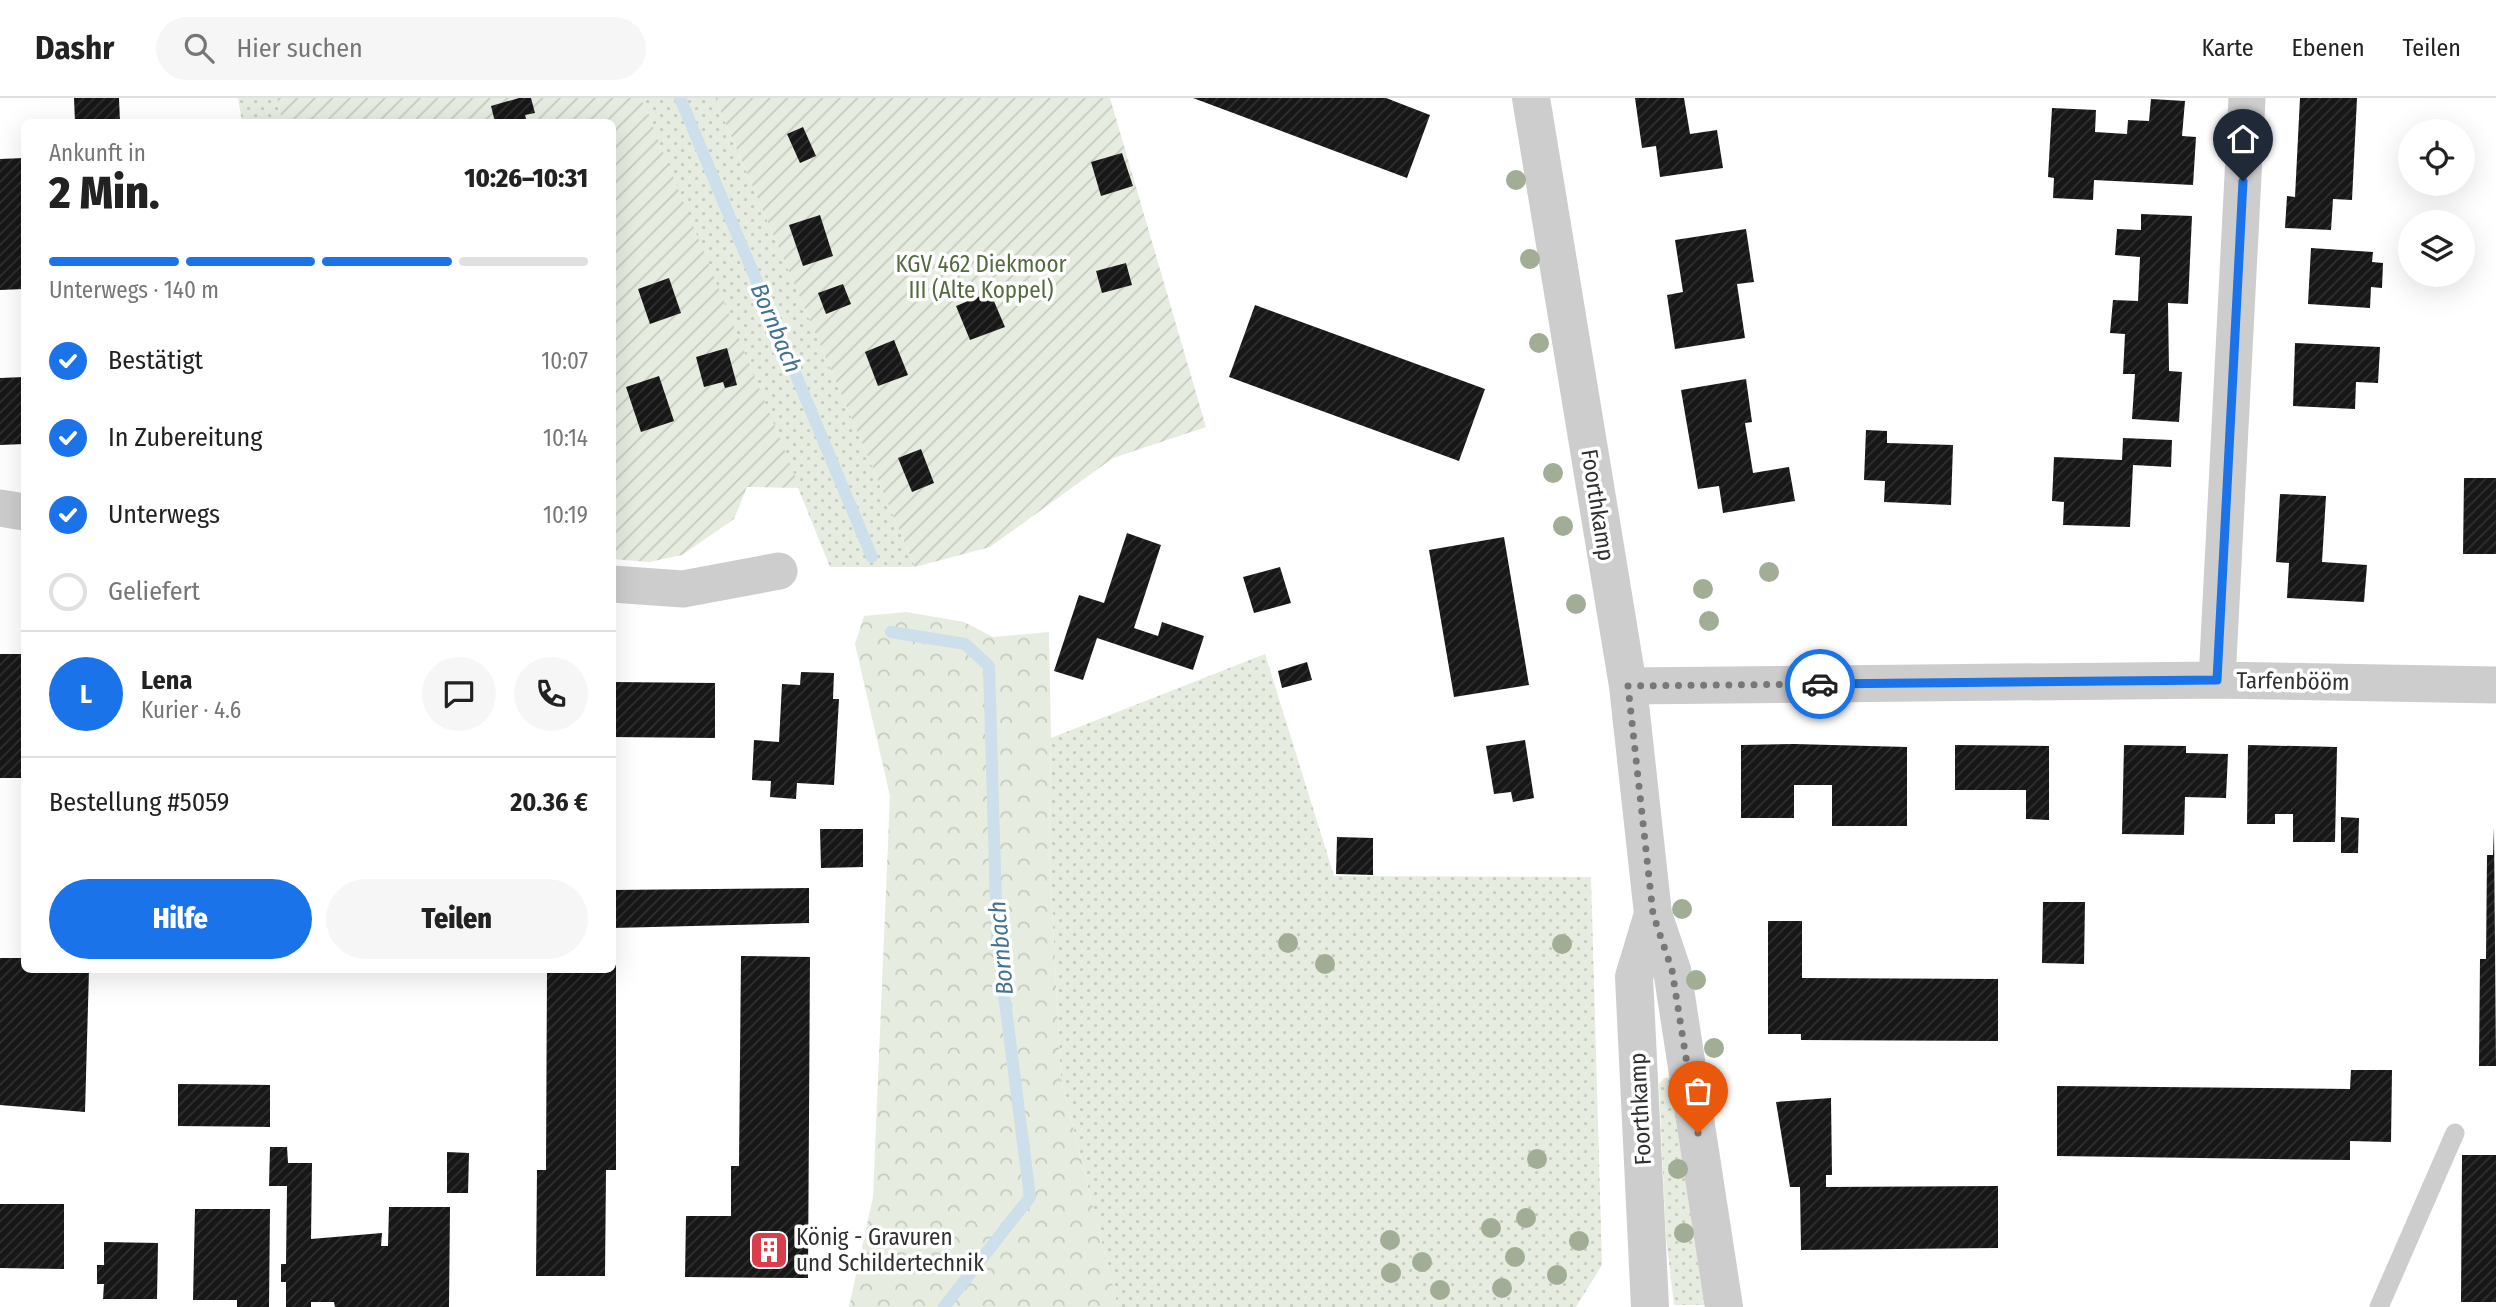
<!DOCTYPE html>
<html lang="de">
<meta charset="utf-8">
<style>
:root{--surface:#fff;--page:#f6f6f6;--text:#222;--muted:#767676;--line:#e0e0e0;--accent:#1a73e8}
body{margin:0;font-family:"Fira Sans Condensed",sans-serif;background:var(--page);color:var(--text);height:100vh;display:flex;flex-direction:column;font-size:26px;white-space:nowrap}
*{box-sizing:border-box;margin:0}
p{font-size:23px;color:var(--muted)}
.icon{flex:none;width:38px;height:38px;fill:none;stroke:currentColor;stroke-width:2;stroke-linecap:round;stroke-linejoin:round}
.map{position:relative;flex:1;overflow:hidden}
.drawer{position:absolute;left:21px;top:21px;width:595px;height:854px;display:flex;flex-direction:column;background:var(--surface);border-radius:10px;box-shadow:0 7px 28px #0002}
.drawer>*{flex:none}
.buttons{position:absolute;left:2398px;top:21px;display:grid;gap:14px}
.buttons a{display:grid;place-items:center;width:77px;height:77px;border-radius:50%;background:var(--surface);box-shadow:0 7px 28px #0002;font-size:35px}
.pin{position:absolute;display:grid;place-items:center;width:60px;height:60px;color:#fff;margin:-72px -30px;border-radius:50% 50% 50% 0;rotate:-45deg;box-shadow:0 0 7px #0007}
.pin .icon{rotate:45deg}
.courier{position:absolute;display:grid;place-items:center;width:70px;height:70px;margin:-35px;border:5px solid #1a73e8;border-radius:50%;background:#fff;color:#222;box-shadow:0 2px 9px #0007}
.headline em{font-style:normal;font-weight:800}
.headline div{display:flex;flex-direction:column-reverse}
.headline{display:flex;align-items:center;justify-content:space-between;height:119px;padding:0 28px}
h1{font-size:46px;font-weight:800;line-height:52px}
.bar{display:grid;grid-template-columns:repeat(4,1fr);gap:10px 7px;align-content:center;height:84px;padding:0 28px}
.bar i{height:9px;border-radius:5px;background:var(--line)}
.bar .on{background:var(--accent)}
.bar p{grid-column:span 4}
.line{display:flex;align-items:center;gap:18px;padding:0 28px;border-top:2px solid var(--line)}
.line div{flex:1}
.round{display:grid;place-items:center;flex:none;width:74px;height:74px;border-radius:37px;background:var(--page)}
ol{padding:0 28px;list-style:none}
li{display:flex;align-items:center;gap:21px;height:77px}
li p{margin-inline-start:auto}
li .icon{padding:7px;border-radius:50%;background:var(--accent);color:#fff;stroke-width:4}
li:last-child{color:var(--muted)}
li i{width:38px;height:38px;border:4px solid var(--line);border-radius:50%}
.primary-button{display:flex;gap:14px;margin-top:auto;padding:14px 28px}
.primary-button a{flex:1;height:80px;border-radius:42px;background:var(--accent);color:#fff;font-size:28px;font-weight:800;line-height:80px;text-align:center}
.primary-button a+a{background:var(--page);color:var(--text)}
header{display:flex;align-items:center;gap:42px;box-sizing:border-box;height:98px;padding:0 35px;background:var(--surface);border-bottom:2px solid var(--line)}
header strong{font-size:33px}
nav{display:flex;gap:38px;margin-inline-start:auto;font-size:24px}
.search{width:490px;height:63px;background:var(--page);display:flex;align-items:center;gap:18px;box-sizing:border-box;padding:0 24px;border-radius:38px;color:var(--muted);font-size:26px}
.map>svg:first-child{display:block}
.grass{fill:url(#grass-dots)}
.forest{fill:url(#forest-crowns)}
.garden{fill:url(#garden-furrows)}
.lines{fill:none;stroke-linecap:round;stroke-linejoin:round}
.stream{stroke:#ccdfeb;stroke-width:12}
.building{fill:url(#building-hatch)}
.service{stroke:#cdcdcd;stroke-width:19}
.minor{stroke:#cdcdcd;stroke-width:37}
.tertiary{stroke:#cdcdcd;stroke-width:38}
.tree{fill:#a1ad95}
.done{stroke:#787878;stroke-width:7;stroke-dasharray:0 12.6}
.route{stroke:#1a73e8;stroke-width:9}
.labels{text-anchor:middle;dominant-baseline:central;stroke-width:7;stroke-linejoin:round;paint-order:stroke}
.park-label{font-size:23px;fill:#546a3f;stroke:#fff}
.street-label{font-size:23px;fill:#303030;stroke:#fff}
.poi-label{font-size:23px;fill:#303030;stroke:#fff;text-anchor:start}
.water-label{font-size:24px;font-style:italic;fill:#42728e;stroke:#fff}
</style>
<header>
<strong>Dashr</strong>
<div class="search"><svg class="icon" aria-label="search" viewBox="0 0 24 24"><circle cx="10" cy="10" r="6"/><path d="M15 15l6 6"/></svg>Hier suchen</div>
<nav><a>Karte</a><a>Ebenen</a><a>Teilen</a></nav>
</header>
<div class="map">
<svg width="2496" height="1209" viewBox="0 0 2496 1209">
<defs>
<pattern id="grass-dots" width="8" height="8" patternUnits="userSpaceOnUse" patternTransform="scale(1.75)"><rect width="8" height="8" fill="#e6ecdf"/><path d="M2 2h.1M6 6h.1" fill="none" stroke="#c6cbc0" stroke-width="1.8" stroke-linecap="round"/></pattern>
<pattern id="forest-crowns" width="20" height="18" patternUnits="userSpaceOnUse" patternTransform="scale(1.75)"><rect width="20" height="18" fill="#e6ecdf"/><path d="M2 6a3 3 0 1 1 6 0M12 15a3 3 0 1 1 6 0" fill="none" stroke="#c6cbc0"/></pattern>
<pattern id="garden-furrows" width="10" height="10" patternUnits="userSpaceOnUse" patternTransform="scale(1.75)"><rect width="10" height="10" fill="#e6ecdf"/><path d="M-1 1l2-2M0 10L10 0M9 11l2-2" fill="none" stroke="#c6cbc0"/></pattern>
<pattern id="building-hatch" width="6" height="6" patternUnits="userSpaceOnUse" patternTransform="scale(1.75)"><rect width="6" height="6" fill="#171717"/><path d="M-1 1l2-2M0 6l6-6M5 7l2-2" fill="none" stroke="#303030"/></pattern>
</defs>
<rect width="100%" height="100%" fill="#fff"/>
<path class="grass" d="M238,0H277L282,24H242Z
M641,0H715L915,469H830Z
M1265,556L1334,778L1591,779L1602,1167L1576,1209H1118L1061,981L1049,748L1051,640Z
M1664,980H1672L1709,1207H1674L1666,1140L1659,986Z"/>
<path class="forest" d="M906,514L964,524L993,539L1049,534L1051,640L1049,748L1061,981L1118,1209H849L873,1099L890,698L855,546L864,518Z"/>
<path class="garden" d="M277,0H641L800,390L747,389L734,421L682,457L649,464L613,461L612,24H282Z
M715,0H1110L1206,329L1113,360L990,449L915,469Z"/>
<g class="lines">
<path class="stream" d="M680,0L872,459
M891,534L965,546L989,568L997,841L1030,1099L944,1209"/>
</g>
<path class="building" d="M74,0H119L120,24H75Z
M519,0H531L535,15L525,17L527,24H495L491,8Z
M1193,0H1386L1430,17L1407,80Z
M1635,0H1684L1690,36L1717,32L1723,70L1660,79L1656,48L1642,50Z
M2300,0H2357L2352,102L2333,101L2331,132L2285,130L2287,98L2295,99Z
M2151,1L2185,3L2182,38L2196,39L2193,87L2094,82L2093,102L2053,100L2054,80L2048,79L2052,10L2096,12L2095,34L2127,36L2128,22L2149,23Z
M803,29L816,58L800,65L787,36Z
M1122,55L1133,88L1101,98L1091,64Z
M24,60V191L0,192V61Z
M2141,116L2192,118L2188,206L2168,205L2169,273L2182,274L2179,324L2132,321L2135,276H2123L2125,236L2110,235L2113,202L2138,203L2140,159L2115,157L2117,131L2141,132Z
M820,117L833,158L803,168L789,127Z
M1746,131L1754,184L1737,186L1745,240L1675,251L1667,197L1683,194L1675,142Z
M2311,150L2373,154L2372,164L2383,165L2382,190L2371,189L2370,210L2308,206Z
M1126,165L1132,187L1102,195L1096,173Z
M669,180L681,215L650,226L638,191Z
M843,186L851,206L826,216L818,195Z
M990,194L1005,229L970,242L956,208Z
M1255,207L1485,291L1459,363L1229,279Z
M894,242L908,277L878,288L865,254Z
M2295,245L2380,249L2378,285L2356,284L2355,311L2293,308Z
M727,250L737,287L725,290L723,284L704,289L696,259Z
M659,278L674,323L641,334L626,289Z
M24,279V346L0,347V280Z
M1746,281L1752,324L1745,325L1753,375L1789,369L1795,403L1723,415L1719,388L1698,391L1681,292Z
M1866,332L1887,333V345L1953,347L1951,407L1884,404L1885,383L1864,382Z
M2123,340L2172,342L2171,369L2133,367L2130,429L2063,427L2064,404L2052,403L2054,359L2122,362Z
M921,351L934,385L912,394L898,360Z
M2464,380H2496V456H2463Z
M2280,396L2326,398L2322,464L2367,467L2364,504L2287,500L2289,465L2276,464Z
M1127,435L1161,447L1134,530L1158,538L1162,524L1204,538L1193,572L1097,540L1083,582L1054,573L1079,497L1104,505Z
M1504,439L1529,587L1454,599L1429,452Z
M1280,469L1291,505L1254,515L1243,479Z
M0,556H24V680H0Z
M1307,564L1312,582L1282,590L1278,573Z
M801,574L834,575L833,601H839L834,687L797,685L796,701L770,699L771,683L752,682L754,642L779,644L782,586L800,587Z
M612,584L715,585V640L612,639Z
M1525,642L1534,700L1513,704L1511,694L1494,696L1486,648Z
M1794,646L1907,649V728H1832V687H1794V720H1741V647Z
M1955,647L2049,648V722L2026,721V692H1955Z
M2124,647L2186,648V655L2228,656L2226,700L2185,699L2184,737L2122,736Z
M2248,647L2337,649L2335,744H2293V716H2275V726H2247Z
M2341,719L2359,720L2358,755H2341Z
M2494,729L2496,968H2479L2480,861H2486L2487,757H2493Z
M820,731H863V769L821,770Z
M1337,739L1373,740V777L1336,776Z
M809,790V825L612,830V792Z
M2043,804H2085L2084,866L2042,865Z
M1768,823H1802V880L1998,881V943L1801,942V936H1768Z
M741,858L810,859L808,1180L685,1179L686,1118H731V1068H739Z
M0,860H24V872H89L85,1014L0,1007Z
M612,867H616V1072H606L605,1178H536L537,1072H546L547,872H612Z
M2351,972H2392L2391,1044L2350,1043V1062L2057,1058V988L2350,991Z
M178,986L270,987V1029L178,1028Z
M1831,1000L1832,1077H1826V1089L1998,1088V1150L1801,1152L1800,1089H1790L1776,1004Z
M270,1049H287L288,1065H312L311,1141L382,1135L381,1148H388L389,1109H450L449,1209H335L334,1204H311V1209H286V1184H281V1166H286L287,1088H269Z
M447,1054L469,1055L468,1095H447Z
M2462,1057H2496V1204H2461Z
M0,1106H64V1171L0,1170Z
M195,1111H270L269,1209H237V1202H193Z
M104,1144L158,1145L157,1201H103L104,1186H97V1167H104Z"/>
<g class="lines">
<path class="service" d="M2379,1209L2455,1035"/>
<path class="minor" d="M0,410L24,414
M612,486L683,491L779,473
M2217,582L2247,0
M1628,588L2217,582L2496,587"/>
<path class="tertiary" d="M1531,0L1628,588L1653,816L1672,872L1724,1209
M1650,1209L1634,879L1653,816"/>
</g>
<g class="tree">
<circle cx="1516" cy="82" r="10"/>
<circle cx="1530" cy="161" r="10"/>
<circle cx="1539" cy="245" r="10"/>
<circle cx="1553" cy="375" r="10"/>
<circle cx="1563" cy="428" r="10"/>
<circle cx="1769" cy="474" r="10"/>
<circle cx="1703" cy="491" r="10"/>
<circle cx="1576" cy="506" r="10"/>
<circle cx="1709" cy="523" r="10"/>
<circle cx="1682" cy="811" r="10"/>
<circle cx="1288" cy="845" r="10"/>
<circle cx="1562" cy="846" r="10"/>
<circle cx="1325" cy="866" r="10"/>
<circle cx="1696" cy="882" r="10"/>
<circle cx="1714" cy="950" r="10"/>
<circle cx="1537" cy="1061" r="10"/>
<circle cx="1678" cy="1071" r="10"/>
<circle cx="1526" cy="1120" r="10"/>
<circle cx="1491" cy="1130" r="10"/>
<circle cx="1684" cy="1135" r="10"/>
<circle cx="1390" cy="1142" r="10"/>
<circle cx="1579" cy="1143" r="10"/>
<circle cx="1515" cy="1159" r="10"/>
<circle cx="1422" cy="1164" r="10"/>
<circle cx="1391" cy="1175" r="10"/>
<circle cx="1557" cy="1177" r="10"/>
<circle cx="1502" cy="1190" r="10"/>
<circle cx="1440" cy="1192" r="10"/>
</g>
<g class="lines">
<path class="done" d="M1698,1035L1672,872L1653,816L1628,588L1820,586"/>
<path class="route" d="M1820,586L2217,582L2243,83"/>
</g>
<defs>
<symbol id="building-square" viewBox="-11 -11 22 22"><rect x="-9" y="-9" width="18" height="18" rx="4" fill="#dc3d4b" stroke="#fff"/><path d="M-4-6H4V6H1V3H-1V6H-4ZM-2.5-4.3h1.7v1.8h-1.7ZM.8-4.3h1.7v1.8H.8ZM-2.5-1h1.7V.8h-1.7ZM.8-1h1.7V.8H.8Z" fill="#fff"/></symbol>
</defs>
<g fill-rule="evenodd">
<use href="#building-square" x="747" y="1130" width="44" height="44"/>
</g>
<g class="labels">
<g class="park-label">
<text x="981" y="166">KGV 462 Diekmoor<tspan x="981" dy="26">III (Alte Koppel)</tspan></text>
</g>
<g class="street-label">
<text transform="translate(1598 407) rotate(81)">Foorthkamp</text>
<text transform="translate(2293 583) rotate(1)">Tarfenbööm</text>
<text transform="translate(1640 1011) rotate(-93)">Foorthkamp</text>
</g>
<g class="poi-label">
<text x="796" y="1139">König - Gravuren<tspan x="796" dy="26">und Schildertechnik</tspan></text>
</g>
<g class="water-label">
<text transform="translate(776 230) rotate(67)">Bornbach</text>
<text transform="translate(1001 850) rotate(-95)">Bornbach</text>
</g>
</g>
</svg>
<div class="buttons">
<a><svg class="icon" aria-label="locate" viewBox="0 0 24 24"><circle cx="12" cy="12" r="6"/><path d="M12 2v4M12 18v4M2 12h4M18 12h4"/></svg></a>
<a><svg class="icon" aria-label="layers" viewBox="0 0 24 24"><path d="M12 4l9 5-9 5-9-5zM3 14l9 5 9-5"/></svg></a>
</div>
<div class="pin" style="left:1698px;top:1035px;background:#ea580c"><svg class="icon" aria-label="bag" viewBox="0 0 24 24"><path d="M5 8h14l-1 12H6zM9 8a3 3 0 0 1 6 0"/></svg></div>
<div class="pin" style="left:2243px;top:83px;background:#1f2937"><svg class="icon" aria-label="home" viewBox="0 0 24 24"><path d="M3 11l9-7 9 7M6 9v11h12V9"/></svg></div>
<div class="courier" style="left:1820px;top:586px"><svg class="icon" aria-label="car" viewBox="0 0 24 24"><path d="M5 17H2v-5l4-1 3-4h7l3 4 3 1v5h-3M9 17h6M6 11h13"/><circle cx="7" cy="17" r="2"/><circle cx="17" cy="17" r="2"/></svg></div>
<section class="drawer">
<div class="headline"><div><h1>2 Min.</h1><p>Ankunft in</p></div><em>10:26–10:31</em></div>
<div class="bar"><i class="on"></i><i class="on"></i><i class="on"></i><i></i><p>Unterwegs · 140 m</p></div>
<ol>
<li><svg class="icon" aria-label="check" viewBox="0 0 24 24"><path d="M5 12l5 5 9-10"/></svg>Bestätigt<p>10:07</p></li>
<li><svg class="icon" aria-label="check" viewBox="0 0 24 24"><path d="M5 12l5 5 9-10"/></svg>In Zubereitung<p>10:14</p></li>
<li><svg class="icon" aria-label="check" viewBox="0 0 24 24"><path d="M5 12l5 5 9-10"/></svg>Unterwegs<p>10:19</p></li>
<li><i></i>Geliefert</li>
</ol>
<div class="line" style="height:126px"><b class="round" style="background:var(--accent);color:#fff">L</b><div><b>Lena</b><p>Kurier · 4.6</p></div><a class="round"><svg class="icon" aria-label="chat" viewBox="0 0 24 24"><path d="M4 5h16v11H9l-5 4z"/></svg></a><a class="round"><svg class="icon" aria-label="phone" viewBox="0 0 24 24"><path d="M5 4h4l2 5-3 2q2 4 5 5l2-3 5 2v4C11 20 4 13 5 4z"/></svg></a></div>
<div class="line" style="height:91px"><div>Bestellung #5059</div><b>20.36 €</b></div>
<div class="primary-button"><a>Hilfe</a><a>Teilen</a></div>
</section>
</div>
